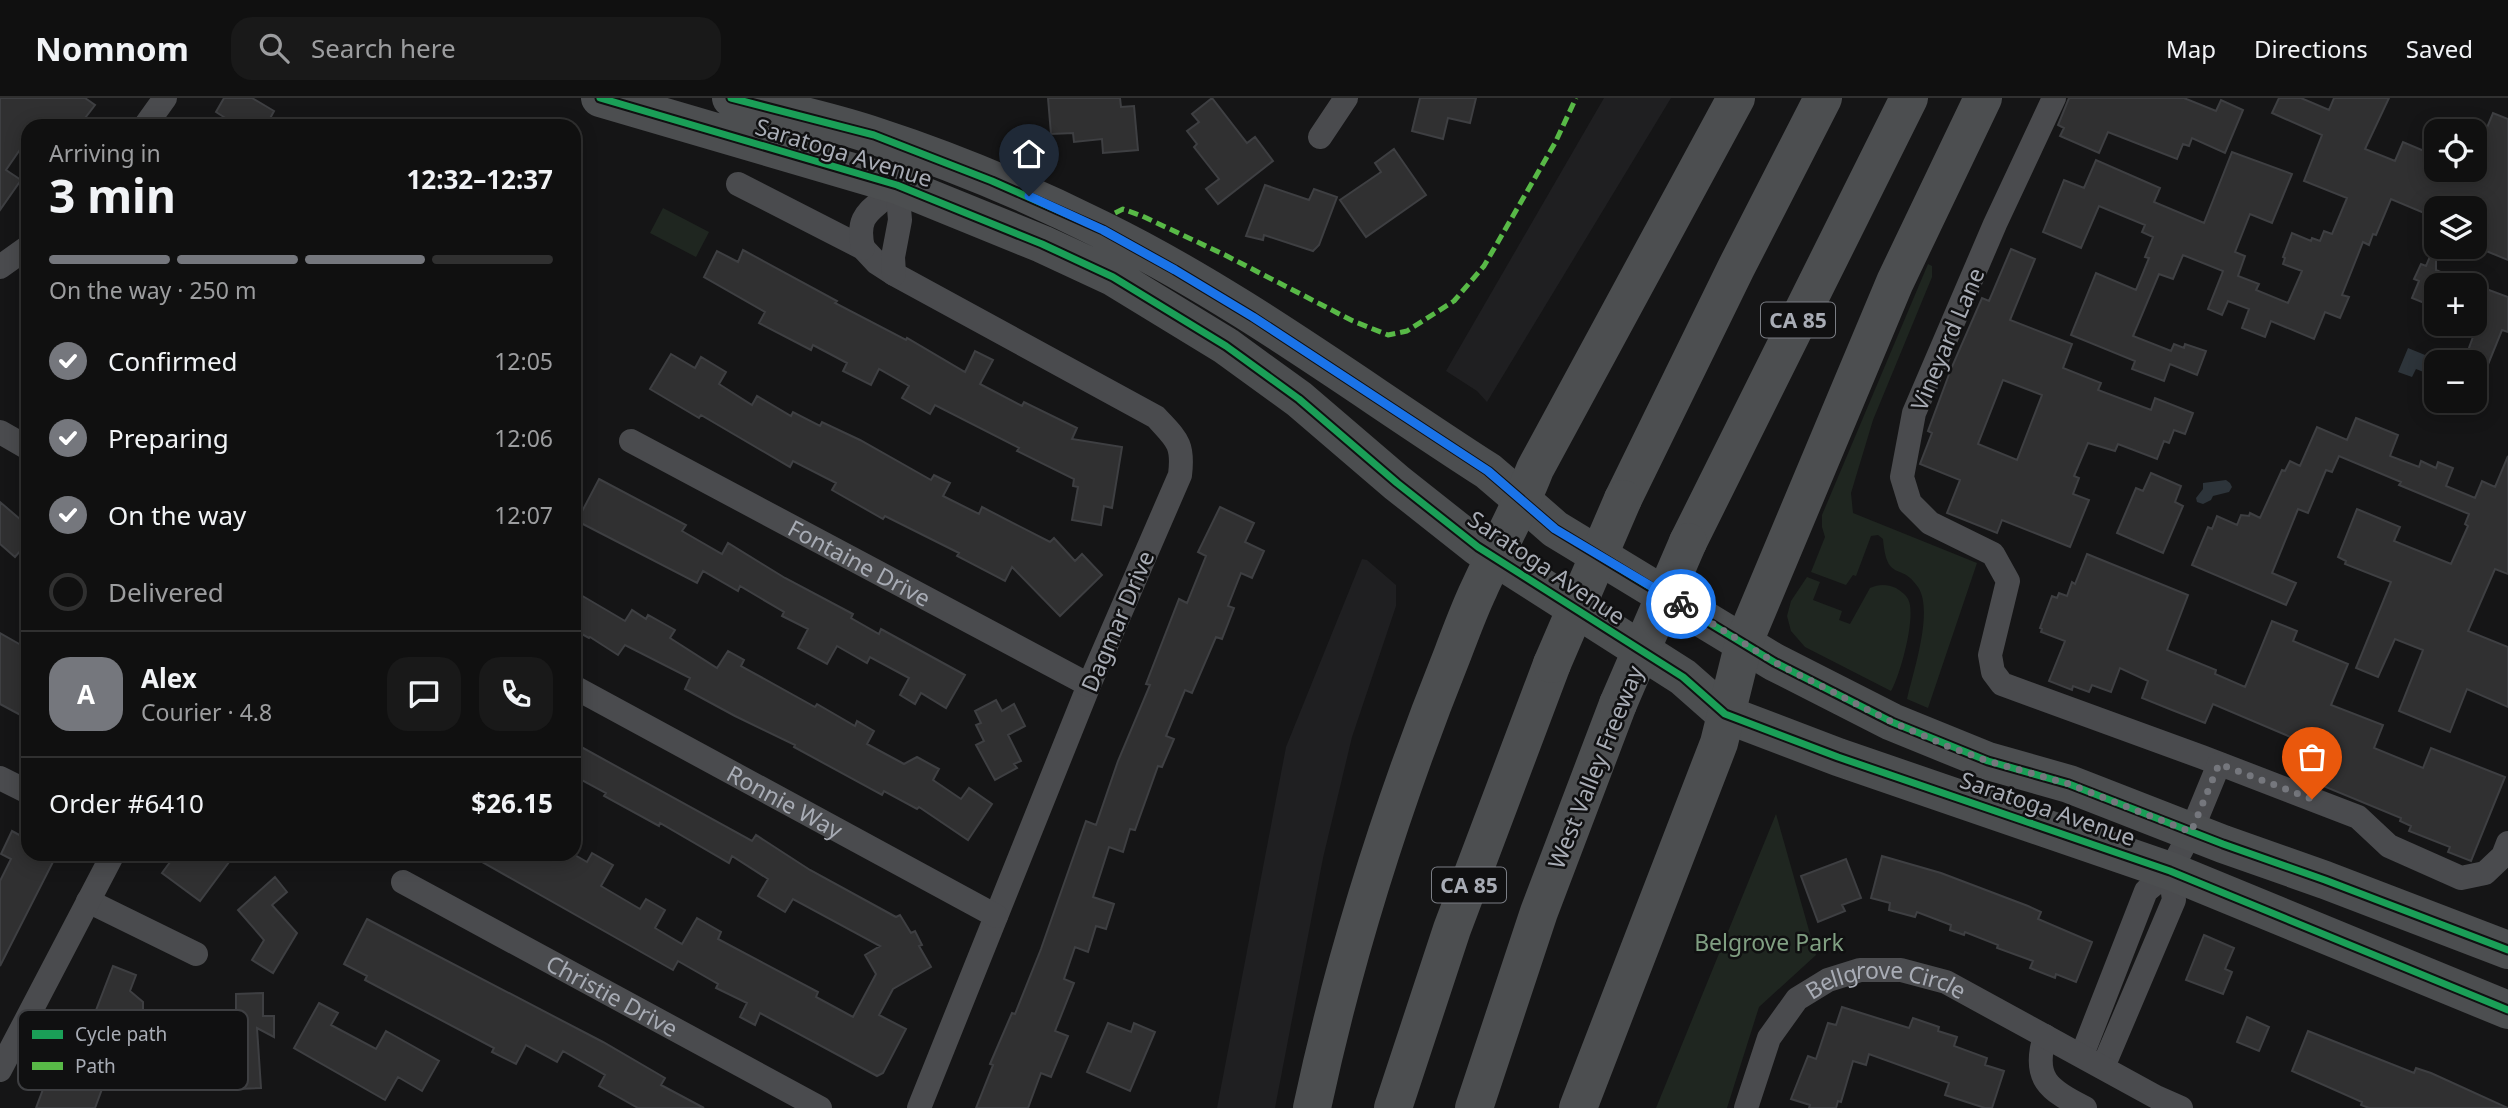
<!DOCTYPE html>
<meta charset="utf-8">
<style>
:root{--surface:#101010;--page:#191919;--text:#f1f3f6;--muted:#9c9d9f;--line:#303030;--accent:#75777d}
body{margin:0;font-family:"Noto Sans",sans-serif;background:var(--page);color:var(--text);height:100vh;display:flex;flex-direction:column;font-size:26px;white-space:nowrap}
*{box-sizing:border-box;margin:0}
p{font-size:23px;color:var(--muted)}
.icon{flex:none;width:38px;height:38px;fill:none;stroke:currentColor;stroke-width:2;stroke-linecap:round;stroke-linejoin:round}
.map{position:relative;flex:1;overflow:hidden}
.details{position:absolute;left:21px;top:21px;width:560px;height:742px;display:flex;flex-direction:column;background:var(--surface);border-radius:21px;box-shadow:0 4px 18px #0003,0 0 0 2px var(--line)}
.details>*{flex:none}
.fabs{position:absolute;left:2424px;top:21px;display:grid;gap:14px}
.fabs a{display:grid;place-items:center;width:63px;height:63px;border-radius:14px;background:var(--surface);box-shadow:0 4px 18px #0003,0 0 0 2px var(--line);font-size:35px}
.pin{position:absolute;display:grid;place-items:center;width:60px;height:60px;color:#fff;margin:-72px -30px;border-radius:50% 50% 50% 0;rotate:-45deg;box-shadow:0 0 7px #0007}
.pin .icon{rotate:45deg}
.courier{position:absolute;display:grid;place-items:center;width:70px;height:70px;margin:-35px;border:5px solid #1a73e8;border-radius:50%;background:#fff;color:#222;box-shadow:0 2px 9px #0007}
.headline em{font-style:normal;font-weight:700}
.headline div{display:flex;flex-direction:column-reverse}
.headline{display:flex;align-items:center;justify-content:space-between;height:119px;padding:0 28px}
h1{font-size:46px;font-weight:700;line-height:52px}
.bar{display:grid;grid-template-columns:repeat(4,1fr);gap:10px 7px;align-content:center;height:84px;padding:0 28px}
.bar i{height:9px;border-radius:5px;background:var(--line)}
.bar .current{background:var(--accent)}
.bar p{grid-column:span 4}
.line{display:flex;align-items:center;gap:18px;padding:0 28px;border-top:2px solid var(--line)}
.line div{flex:1}
.round{display:grid;place-items:center;flex:none;width:74px;height:74px;border-radius:21px;background:var(--page)}
ol{padding:0 28px;list-style:none}
li{display:flex;align-items:center;gap:21px;height:77px}
li p{margin-inline-start:auto}
li .icon{padding:7px;border-radius:50%;background:var(--accent);color:#fff;stroke-width:4}
li:last-child{color:var(--muted)}
li i{width:38px;height:38px;border:4px solid var(--line);border-radius:50%}
header{display:flex;align-items:center;gap:42px;box-sizing:border-box;height:98px;padding:0 35px;background:var(--surface);border-bottom:2px solid var(--line)}
header strong{font-size:33px}
nav{display:flex;gap:38px;margin-inline-start:auto;font-size:24px}
.search{width:490px;height:63px;background:var(--page);display:flex;align-items:center;gap:18px;box-sizing:border-box;padding:0 24px;border-radius:21px;color:var(--muted);font-size:26px}
.map>svg:first-child{display:block}
.built{fill:#1f1f21}
.green{fill:#1f2620}
.water{fill:#2d343a}
.building{fill:#303031;stroke:#3e3f42;stroke-width:2;fill-rule:evenodd}
.lines{fill:none;stroke-linecap:round;stroke-linejoin:round}
.minor{stroke:#4a4b4e;stroke-width:24}
.primary{stroke:#4c4e50;stroke-width:38}
.trunk{stroke:#4c4e50;stroke-width:38}
.motorway{stroke:#4c4e50;stroke-width:38}
.motorway-bridge{stroke:#4c4e50;stroke-width:38}
.quiet{stroke:#58b947;stroke-width:5;stroke-dasharray:10 5;stroke-linecap:butt}
.cycleway-casing{stroke:#101011;stroke-width:11}
.cycleway{stroke:#1a9f57;stroke-width:7}
.done{stroke:#75777d;stroke-width:7;stroke-dasharray:0 12.6}
.route{stroke:#1a73e8;stroke-width:9}
.labels{text-anchor:middle;dominant-baseline:central;stroke-width:5;stroke-linejoin:round;paint-order:stroke}
.shield{fill:#101011;stroke:#7a7d84;stroke-width:2}
.shield-label{font-size:21px;font-weight:bold;fill:#a8acb5}
.street-label{font-size:23px;fill:#a8acb5;stroke:#101011}
.park-label{font-size:23px;fill:#809f82;stroke:#101011}
.key{fill:#101011;stroke:#3e3f42;stroke-width:2}
.key-label{font-size:19px;fill:#a8acb5}
</style>
<header>
<strong>Nomnom</strong>
<div class="search"><svg class="icon" aria-label="search" viewBox="0 0 24 24"><circle cx="10" cy="10" r="6"/><path d="M15 15l6 6"/></svg>Search here</div>
<nav><a>Map</a><a>Directions</a><a>Saved</a></nav>
</header>
<div class="map">
<svg width="2508" height="1010" viewBox="0 0 2508 1010">
<rect width="100%" height="100%" fill="#151516"/>
<path class="built" d="M1604,0H1671L1487,304L1477,293L1446,273Z
M1362,461L1367,462L1396,487V508L1352,639L1323,760L1275,1010H1217L1286,649Z"/>
<path class="green" d="M663,110L709,134L696,159L650,135Z
M1928,166L1932,168V179L1873,322L1851,395L1853,415L1977,465L1928,610L1907,601C1913,574 1934,513 1918,489C1901,463 1887,486 1883,441L1878,437L1871,438L1856,478L1853,477L1846,487L1811,474L1825,439L1822,429V417Z
M1807,479L1820,484L1813,502L1842,513L1839,522L1850,526L1870,490C1879,486 1887,486 1896,490C1901,493 1906,497 1908,501C1917,517 1900,578 1891,593L1805,549L1791,533L1787,518L1791,503Z
M1776,716L1816,857L1759,909L1727,1010H1656Z"/>
<path class="water" d="M2408,250L2442,264H2436V279L2416,271L2412,279L2398,274Z
M2226,382L2230,385L2232,389L2229,394L2213,398L2211,402L2203,406L2197,404L2196,400L2203,391V385Z"/>
<path class="building" d="M0,0H85L95,7L79,28H28V40L6,72L21,82L0,112Z
M224,0H252L274,13L266,28H227L230,23L216,14Z
M1048,0H1120L1121,9L1134,8L1138,52L1103,55L1102,41L1074,44L1073,35L1051,36Z
M1212,0L1247,45L1255,39L1273,63L1218,106L1206,91L1219,81L1194,49L1197,46L1187,33L1199,24L1192,16Z
M1420,0H1476L1470,25L1448,20L1443,41L1412,33Z
M2069,0H2184L2216,13L2221,2L2243,12L2225,55L2192,40L2189,48L2183,46L2177,61L2108,34L2099,55L2060,38L2064,30L2058,27Z
M2279,0H2301L2329,12L2334,0H2389L2365,51L2395,63L2403,44L2436,58V72H2474V61L2493,15L2508,21V162L2474,148V110H2436V120L2391,101L2376,137L2373,136L2369,147L2363,144L2342,197L2349,199L2340,220L2325,214L2314,241L2271,223L2265,239L2242,230L2249,211L2228,203L2222,217L2208,211L2223,173L2183,157L2173,181L2159,176L2133,238L2171,253L2174,246L2184,250L2185,246L2206,253L2197,277L2170,266L2164,283L2132,271L2135,263L2071,237L2096,175L2136,192L2149,160L2145,159L2153,139L2142,134L2145,127L2099,108L2081,150L2043,134L2064,82L2084,90L2096,62L2160,90L2154,104L2204,125L2232,54L2292,76L2272,125L2250,116L2235,154L2245,158L2238,178L2259,186L2256,192L2288,205L2302,173L2283,166L2285,160L2283,159L2292,135L2311,143L2312,140L2320,143L2324,133L2332,136L2347,100L2304,83L2322,37L2272,15Z
M1394,51L1426,97L1366,139L1340,102L1381,74L1375,65Z
M1265,87L1309,102L1314,91L1337,99L1319,147L1313,153L1264,137L1263,142L1246,138Z
M2436,144V172L2470,187H2436V206L2430,204L2429,207L2412,200L2419,183L2414,181L2421,166L2426,168Z
M2011,151L2035,161L2010,222L2072,246L2063,270L2101,285L2098,292L2151,312L2155,300L2193,315L2185,336L2174,332L2169,345L2164,343L2157,361L2118,346L2115,353L2088,345L2074,378L2079,380L2073,396L2089,402L2070,449L2002,422L1997,435L1947,415L1960,382L1920,366L1932,335L1928,333L1951,271L1982,200L1989,203ZM2003,282L2042,297L2017,362L1978,346Z
M743,152L837,203L835,205L906,242L907,240L965,274L975,253L993,262L980,286L1022,308L1024,304L1077,330L1072,341L1122,349L1112,410L1104,408L1101,427L1072,422L1078,389L1073,388L1074,381L1017,353L1019,350L935,307L930,316L902,300L909,288L879,271L871,287L843,273L847,265L813,247L811,252L759,225L765,214L704,179L717,153L738,164Z
M2474,189L2480,191L2481,189L2508,199V234L2502,232L2487,269L2465,261L2474,236Z
M671,256L695,270L701,259L726,274L719,286L752,307L757,298L791,318L793,314L820,328L822,324L860,342L931,382L934,377L950,385L943,398L979,416L982,409L1050,444L1054,440L1075,463L1082,456L1102,477L1060,518L1012,469L1005,483L957,458L959,455L885,418L883,421L832,392L836,385L793,363L790,369L701,317L699,320L650,291Z
M2356,320L2398,337L2390,358L2419,369L2421,363L2436,370L2438,364L2453,370L2446,388L2475,400L2482,383L2495,389L2508,358V476L2495,471L2468,533L2508,549V609L2467,591L2450,634L2399,613L2423,552L2395,541L2378,579L2356,570L2391,484L2345,466L2346,463L2338,459L2357,411L2400,429L2394,443L2451,466L2468,428L2465,426L2469,416L2399,387L2401,384L2339,358L2332,374L2326,372L2308,415L2298,411L2272,475L2296,485L2286,507L2192,467L2208,429L2212,431L2217,418L2237,427L2241,417L2249,418L2250,415L2260,420L2282,372L2285,373L2290,363L2300,368L2317,329L2347,342Z
M2151,375L2181,388L2175,404L2183,408L2163,455L2117,435L2136,390L2143,393Z
M599,381L686,427L682,433L722,456L728,445L785,480L853,516L851,520L879,536L881,531L965,577L946,610L921,595L915,606L900,597L909,580L870,559L867,565L837,548L827,566L798,550L808,531L782,518L784,514L740,488L738,493L703,473L697,485L577,423Z
M0,404L28,428V444L15,459L0,446Z
M1220,409L1254,425L1245,444L1264,453L1252,480L1241,475L1228,508L1234,510L1222,541L1216,539L1192,595L1185,592L1166,638L1174,641L1162,669L1158,668L1135,732L1130,731L1123,754L1109,749L1093,799L1114,806L1106,831L1096,828L1088,854L1075,849L1064,881L1074,885L1055,933L1068,938L1051,979L1041,975L1028,1010H976L993,967L990,966L1012,915L1015,916L1041,851L1086,723L1096,727L1118,663L1150,587L1146,586L1179,501L1187,505L1206,458L1198,454Z
M2087,456L2188,497L2167,552L2216,572L2215,576L2245,589L2272,523L2297,533L2293,543L2348,566L2331,607L2383,627L2374,650L2423,670L2431,650L2505,679L2471,763L2448,754L2450,749L2409,733L2411,728L2400,723L2401,720L2299,678L2302,669L2292,665L2300,643L2213,606L2205,625L2172,612L2142,600L2148,583L2120,570L2111,594L2092,587L2089,594L2073,588L2072,592L2049,583L2065,543L2041,534L2042,531L2040,530L2052,498L2057,500L2059,495L2067,498L2072,484L2075,486Z
M574,493L625,523L632,512L646,521L648,517L675,532L670,540L717,570L728,553L744,562L741,568L815,609L817,606L855,628L857,623L874,633L867,646L904,666L917,659L939,671L933,682L961,701L969,690L992,706L968,742L919,709L917,711L884,693L882,697L794,649L795,647L735,618L685,591L690,580L625,547L618,557L590,539L589,540L574,532Z
M0,535L28,551V569L22,580L28,583V621L0,606Z
M996,602L1002,613L1014,606L1025,628L1008,637L1021,663L1014,666L1017,670L995,682L976,647L984,643L976,627L981,625L975,613Z
M574,645L752,743L756,737L810,772L896,819L900,817L911,835L915,833L922,847L919,848L931,869L893,891L879,917L906,931L883,975L877,978L760,915L755,927L740,919L747,905L716,890L718,886L678,863L673,872L468,756H573L587,764L592,755L613,767L601,788L640,811L646,801L665,812L655,830L682,846L697,820L721,834L718,841L818,894L816,899L853,919L876,876L865,857L880,848L793,801L785,814L758,798L768,781L732,758L729,765L660,725L659,728L604,698L606,695L574,678Z
M28,728V756H43L54,762L0,868V783L11,761L1,756L12,733L23,739Z
M176,756L187,762L192,756H235L200,803L162,775Z
M1882,758L1941,775L2028,808L2041,814L2038,821L2092,844L2076,884L2056,876L2055,880L2030,870L2033,863L1997,850L1998,847L1965,834L1964,837L1950,832L1951,827L1917,814L1915,819L1889,812L1890,805L1871,800Z
M1846,761L1861,800L1842,807L1845,813L1818,824L1801,778Z
M275,779L287,794L272,807L297,835L273,875L252,862L264,842L238,812Z
M367,821L603,944L665,980L661,987L704,1010H638L599,988L605,977L563,953L557,964L526,947L516,966L492,954L494,950L365,882L367,878L344,866Z
M2204,837L2234,850L2225,871L2232,874L2223,896L2186,882Z
M113,868L136,877L130,893L143,904V914L136,921L123,922L104,970L109,972L95,1010H36L48,978L68,985Z
M263,895V918H274V939L257,930L261,990L213,992L211,965L183,966L182,918L236,917V896Z
M319,905L338,915L331,927L376,951L386,933L439,963L422,993L398,979L385,1002L294,950Z
M1842,909L1909,930L1913,920L1939,929L1938,933L1957,939L1954,948L1987,960L1985,967L2004,973L1992,1010H1985L1945,997L1949,985L1869,956L1866,967L1853,963L1841,1004L1838,1003L1836,1010H1809L1810,1007L1791,1001L1808,958L1816,961L1828,925L1836,927Z
M2247,919L2269,929L2259,953L2237,944Z
M1108,925L1131,934L1134,925L1155,934L1130,993L1087,974Z
M2308,933L2414,975L2416,970L2431,975L2508,1010H2369L2361,1007L2362,1004L2292,973Z"/>
<g class="lines">
<g class="minor">
<path d="M2054,0L1995,126L1914,315L1902,379L1910,405L1930,425L1993,456L2008,483L1990,557L1993,574L2002,586L2202,659L2358,719L2389,748L2461,780L2485,775L2503,758L2508,745"/>
<path d="M145,28L165,0"/>
<path d="M1320,39L1346,0"/>
<path d="M738,86L863,150L877,165L894,176L1156,319C1176,341 1184,345 1180,377L1089,587L919,1010"/>
<path d="M863,150C854,110 878,113 896,87C903,77 907,62 911,51"/>
<path d="M0,169L28,149"/>
<path d="M894,176L893,159L900,122L897,87"/>
<path d="M0,334L28,350"/>
<path id="s1" d="M631,343L1089,587"/>
<path id="s2" d="M574,589L996,818"/>
<path d="M0,680L28,694"/>
<path id="s3" d="M403,784L820,1010"/>
<path d="M88,803L196,856"/>
<path d="M2045,938C2032,980 2048,992 2085,1010"/>
<path d="M2082,957L2146,793L2170,773L2191,734L2219,666"/>
<path d="M2103,969L2174,802L2170,773"/>
<path d="M0,972L113,756"/>
<path id="s4" d="M1746,1010L1769,940L1797,901L1828,882L1860,872H1901L1946,884L2156,999L2181,1010"/>
</g>
<path class="primary" d="M600,0L897,87L1042,146L1113,179L1226,248L1299,301L1397,385L1478,449L1495,459
M731,0C778,12 828,22 875,38C952,63 1028,95 1100,131C1237,198 1360,291 1488,373L1523,403"/>
<path class="trunk" d="M1523,403L1555,431L1774,564L1892,624L1988,663L2069,686L2223,746L2325,782L2508,852
M1495,459L1683,579L1725,616L1838,659L2170,773L2508,912"/>
<path class="motorway" d="M1623,401L1736,170L1823,0
M1688,444L1909,0
M1312,1010C1345,855 1394,702 1453,555C1461,534 1469,512 1479,491C1497,451 1519,413 1535,371L1736,0
M1393,1010L1452,831L1552,566
M1474,1010L1539,814L1618,606
M1578,1010L1719,645L1744,544L1895,184L1983,0"/>
<path class="motorway-bridge" d="M1552,566L1623,401
M1618,606L1688,444"/>
<path class="quiet" d="M1115,115L1123,111L1142,118L1225,157L1353,223L1388,237L1407,233L1454,203L1484,168L1555,45L1576,0"/>
<defs>
<path id="cycleway" d="M600,0L897,87L1042,146L1113,179L1226,248L1299,301L1397,385L1478,449L1683,579L1725,616L1838,659L2170,773L2508,912
M731,0L874,37L992,83L1103,132L1175,172L1253,219L1488,373L1555,431L1774,564L1892,624L1988,663L2069,686L2223,746L2325,782L2508,852"/>
</defs>
<use href="#cycleway" class="cycleway-casing"/>
<use href="#cycleway" class="cycleway"/>
</g>
<g class="lines">
<path class="done" d="M1681,506L1774,564L1892,624L1947,648L1988,663L2069,686L2191,734L2219,666L2312,701"/>
<path class="route" d="M1029,98L1103,132L1175,172L1253,219L1488,373L1555,431L1681,506"/>
</g>
<g class="labels">
<g class="shield">
<rect x="1761" y="204.5" width="74" height="35" rx="5"/>
<rect x="1432" y="769.5" width="74" height="35" rx="5"/>
</g>
<g class="shield-label">
<text x="1798" y="222">CA 85</text>
<text x="1469" y="787">CA 85</text>
</g>
<g class="street-label">
<text transform="translate(844 54) rotate(17)">Saratoga Avenue</text>
<text transform="translate(1947 241) rotate(-67)">Vineyard Lane</text>
<text stroke="none"><textPath href="#s1" startOffset="259">Fontaine Drive</textPath></text>
<text transform="translate(1547 469) rotate(34)">Saratoga Avenue</text>
<text transform="translate(1117 523) rotate(-67)">Dagmar Drive</text>
<text transform="translate(1595 669) rotate(-68)">West Valley Freeway</text>
<text stroke="none"><textPath href="#s2" startOffset="240">Ronnie Way</textPath></text>
<text transform="translate(2048 710) rotate(19)">Saratoga Avenue</text>
<text stroke="none"><textPath href="#s3" startOffset="238">Christie Drive</textPath></text>
<text stroke="none"><textPath href="#s4" startOffset="217">Bellgrove Circle</textPath></text>
</g>
<g class="park-label">
<text x="1769" y="844">Belgrove Park</text>
</g>
</g>
<rect x="18" y="912" width="230" height="80" rx="10" class="key"/>
<rect x="32" y="932" width="31" height="9" fill="#1a9f57"/>
<rect x="32" y="964" width="31" height="8" fill="#58b947"/>
<g class="key-label">
<text x="75" y="943">Cycle path</text>
<text x="75" y="975">Path</text>
</g>
</svg>
<div class="fabs">
<a><svg class="icon" aria-label="locate" viewBox="0 0 24 24"><circle cx="12" cy="12" r="6"/><path d="M12 2v4M12 18v4M2 12h4M18 12h4"/></svg></a>
<a><svg class="icon" aria-label="layers" viewBox="0 0 24 24"><path d="M12 4l9 5-9 5-9-5zM3 14l9 5 9-5"/></svg></a>
<a>+</a>
<a>−</a>
</div>
<div class="pin" style="left:2312px;top:701px;background:#ea580c"><svg class="icon" aria-label="bag" viewBox="0 0 24 24"><path d="M5 8h14l-1 12H6zM9 8a3 3 0 0 1 6 0"/></svg></div>
<div class="pin" style="left:1029px;top:98px;background:#1f2937"><svg class="icon" aria-label="home" viewBox="0 0 24 24"><path d="M3 11l9-7 9 7M6 9v11h12V9"/></svg></div>
<div class="courier" style="left:1681px;top:506px"><svg class="icon" aria-label="bike" viewBox="0 0 24 24"><circle cx="6" cy="16" r="4"/><circle cx="18" cy="16" r="4"/><path d="M6 16l4-8h5l3 8M10 8l3 8H6M13 5h3"/></svg></div>
<section class="details">
<div class="headline"><div><h1>3 min</h1><p>Arriving in</p></div><em>12:32–12:37</em></div>
<div class="bar"><i class="current"></i><i class="current"></i><i class="current"></i><i></i><p>On the way · 250 m</p></div>
<ol>
<li><svg class="icon" aria-label="check" viewBox="0 0 24 24"><path d="M5 12l5 5 9-10"/></svg>Confirmed<p>12:05</p></li>
<li><svg class="icon" aria-label="check" viewBox="0 0 24 24"><path d="M5 12l5 5 9-10"/></svg>Preparing<p>12:06</p></li>
<li><svg class="icon" aria-label="check" viewBox="0 0 24 24"><path d="M5 12l5 5 9-10"/></svg>On the way<p>12:07</p></li>
<li><i></i>Delivered</li>
</ol>
<div class="line" style="height:126px"><b class="round" style="background:var(--accent);color:#fff">A</b><div><b>Alex</b><p>Courier · 4.8</p></div><a class="round"><svg class="icon" aria-label="chat" viewBox="0 0 24 24"><path d="M4 5h16v11H9l-5 4z"/></svg></a><a class="round"><svg class="icon" aria-label="phone" viewBox="0 0 24 24"><path d="M5 4h4l2 5-3 2q2 4 5 5l2-3 5 2v4C11 20 4 13 5 4z"/></svg></a></div>
<div class="line" style="height:91px"><div>Order #6410</div><b>$26.15</b></div>
</section>
</div>
